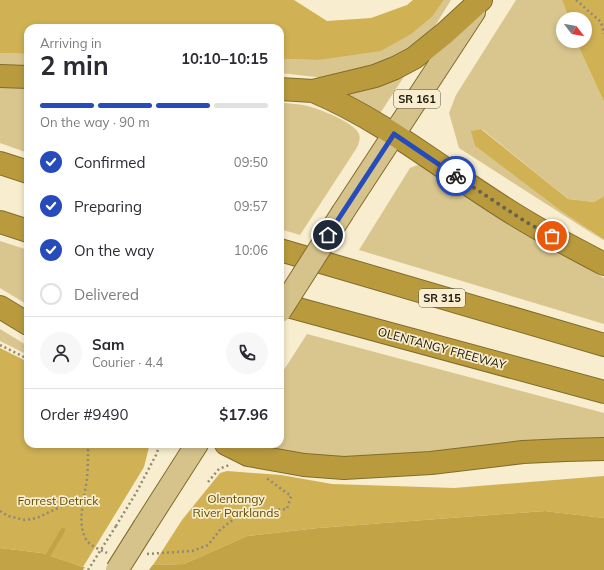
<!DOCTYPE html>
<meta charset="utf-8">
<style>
:root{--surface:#fff;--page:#f7f7f7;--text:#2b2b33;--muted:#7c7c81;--line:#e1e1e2;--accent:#264bba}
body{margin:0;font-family:Mulish,sans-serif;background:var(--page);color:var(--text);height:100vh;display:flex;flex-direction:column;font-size:15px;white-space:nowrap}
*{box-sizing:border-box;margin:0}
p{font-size:13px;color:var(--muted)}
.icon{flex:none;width:22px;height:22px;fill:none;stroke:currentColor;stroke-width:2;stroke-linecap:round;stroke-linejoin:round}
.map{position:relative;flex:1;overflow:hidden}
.details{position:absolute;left:24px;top:24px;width:260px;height:424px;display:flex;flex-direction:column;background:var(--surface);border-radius:12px;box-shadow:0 2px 6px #0003}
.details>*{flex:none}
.needle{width:26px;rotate:121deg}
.controls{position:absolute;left:556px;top:12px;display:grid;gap:8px}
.controls a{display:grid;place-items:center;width:36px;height:36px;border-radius:50%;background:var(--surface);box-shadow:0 2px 6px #0003;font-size:20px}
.pin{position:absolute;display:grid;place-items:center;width:34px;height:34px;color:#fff;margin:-17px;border:2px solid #fff;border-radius:50%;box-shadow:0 1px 4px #0007}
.courier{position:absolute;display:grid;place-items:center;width:40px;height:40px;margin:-20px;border:3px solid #264bba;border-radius:50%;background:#fff;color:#222;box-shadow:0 1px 5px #0007}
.overview em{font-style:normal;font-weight:700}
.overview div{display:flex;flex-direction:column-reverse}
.overview{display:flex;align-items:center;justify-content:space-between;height:68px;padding:0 16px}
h1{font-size:26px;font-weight:700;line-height:30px}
.bar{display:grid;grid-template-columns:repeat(4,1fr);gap:6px 4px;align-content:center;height:48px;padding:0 16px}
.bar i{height:5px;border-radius:3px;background:var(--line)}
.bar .selected{background:var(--accent)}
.bar p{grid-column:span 4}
.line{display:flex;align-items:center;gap:10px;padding:0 16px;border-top:1px solid var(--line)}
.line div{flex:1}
.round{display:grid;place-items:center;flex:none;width:42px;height:42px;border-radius:21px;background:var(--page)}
ol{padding:0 16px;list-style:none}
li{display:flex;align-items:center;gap:12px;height:44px}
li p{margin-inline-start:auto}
li .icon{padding:4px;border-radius:50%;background:var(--accent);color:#fff;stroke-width:4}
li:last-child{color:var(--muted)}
li i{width:22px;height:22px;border:2px solid var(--line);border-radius:50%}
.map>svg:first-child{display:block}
.green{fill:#d9c68f}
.forest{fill:#d0b154}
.water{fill:#c2a446}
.pier{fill:#f8edce}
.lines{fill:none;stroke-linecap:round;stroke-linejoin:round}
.stream{stroke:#c2a446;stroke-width:4.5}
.primary-casing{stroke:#816c2c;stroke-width:24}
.highway-casing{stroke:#816c2c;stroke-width:24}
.path{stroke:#908973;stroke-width:2.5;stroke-dasharray:2 3;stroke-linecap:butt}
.primary{stroke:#d5c38b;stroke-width:22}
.highway{stroke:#b99b3e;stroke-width:22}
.primary-bridge-casing{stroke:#816c2c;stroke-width:24;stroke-linecap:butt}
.path-bridge{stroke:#908973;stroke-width:2.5;stroke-dasharray:2 3;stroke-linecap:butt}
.primary-bridge{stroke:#d5c38b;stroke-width:22}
.done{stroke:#67614f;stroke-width:4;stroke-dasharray:0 7.2}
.route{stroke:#264bba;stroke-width:5}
.labels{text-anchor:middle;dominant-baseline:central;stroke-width:3.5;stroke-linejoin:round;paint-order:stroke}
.shield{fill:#f8edce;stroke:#5c5646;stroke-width:1}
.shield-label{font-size:11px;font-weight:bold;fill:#19160b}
.street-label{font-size:12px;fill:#19160b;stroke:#f8edce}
.park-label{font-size:12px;fill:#624d00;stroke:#f8edce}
</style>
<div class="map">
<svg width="604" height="570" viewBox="0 0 604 570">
<rect width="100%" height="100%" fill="#f8edce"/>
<path class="green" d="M444,0H451L430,34L417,45L379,67L325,78L280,73V59L318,60L433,16Z
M516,0H562L569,19H563V41H576L604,102V196L594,202L568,199L482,129L472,131L475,146L604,241L459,148L449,113L456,95Z
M0,53L28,54V71L0,70Z
M405,75L379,115L347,95L348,90Z
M0,87L28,88V153L0,143Z
M280,103C290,103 301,104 311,107C322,110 355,123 359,134C361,140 358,145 356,149L300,235L280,229Z
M420,164L559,251L604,278V324L359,250L410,168Z
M0,241L28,250V305L0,288Z
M0,329L28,346V355L0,341Z
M307,334L604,413V443L326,460L252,446L251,444H280V376Z"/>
<path class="forest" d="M0,0H294L327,21L371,18L407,5L413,0H444L433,16L411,34L381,51L318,60L280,59V28H28V54L0,53Z
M562,0H604V102L576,41H585V19H569Z
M481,129L568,199L594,202L604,196V240L560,210L475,146L471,131Z
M0,348L28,362V444H148L149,447L144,467L83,567L42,553L0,548Z
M227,471L281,475L332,484L454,488L604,476V518L545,511L318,528L247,536L184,564L153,565L182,520L220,473Z"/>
<path class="water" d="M545,511L604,518V570H0V548L42,553L83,567L184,564L247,536L318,528Z"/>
<path class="pier" d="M154,563L149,570H83L86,565Z"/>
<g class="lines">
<path class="stream" d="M46,559L63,530"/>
<defs>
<path id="primary" d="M343,212L474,12
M144,527L197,444"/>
<path id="highway" d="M0,76L28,77
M280,89L313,91L375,76L395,68L414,58L445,33L481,0
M313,91C390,123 455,180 527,222C552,237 578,250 604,264
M0,163L28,172
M0,222L28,231
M280,250L604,345
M280,304L604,392
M0,307L28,324
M226,444L248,455L304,465L344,468L431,463L523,452L566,450L604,449"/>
</defs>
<use href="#primary" class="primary-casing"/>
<use href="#highway" class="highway-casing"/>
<path class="path" d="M576,0L601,22L604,34
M0,345L28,359
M88,444C88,456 88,467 87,478C85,497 75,526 88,542C93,547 101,550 107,553
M208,482L219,469L229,465
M0,511L8,516L25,520L37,518L64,505L83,503
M116,526L136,493L156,455L160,444
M147,554L192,551L208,545L220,530L235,518L249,512L287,509L291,496L265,477"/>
<use href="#primary" class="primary"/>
<use href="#highway" class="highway"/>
<defs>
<path id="primary-bridge" d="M280,311L343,212
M117,570L144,527"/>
</defs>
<use href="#primary-bridge" class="primary-bridge-casing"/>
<path class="path-bridge" d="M88,570L116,526"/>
<use href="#primary-bridge" class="primary-bridge"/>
</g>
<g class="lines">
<path class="done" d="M456,176L526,222L552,236"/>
<path class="route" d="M328,235L394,134L456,176"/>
</g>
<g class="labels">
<g class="shield">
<rect x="394" y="90" width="46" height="18" rx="3"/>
<rect x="419" y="289" width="46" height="18" rx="3"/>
</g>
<g class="shield-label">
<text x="417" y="99">SR 161</text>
<text x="442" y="298">SR 315</text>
</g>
<g class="street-label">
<text transform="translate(442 348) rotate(15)">OLENTANGY FREEWAY</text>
</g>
<g class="park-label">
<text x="236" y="498">Olentangy<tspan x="236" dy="14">River Parklands</tspan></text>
<text x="58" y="500">Forrest Detrick</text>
</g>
</g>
</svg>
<div class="controls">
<a><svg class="needle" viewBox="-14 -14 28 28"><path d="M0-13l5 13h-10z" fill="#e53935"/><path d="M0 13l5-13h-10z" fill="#7c7c81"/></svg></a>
</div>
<div class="pin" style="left:552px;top:236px;background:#ea580c"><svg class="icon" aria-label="bag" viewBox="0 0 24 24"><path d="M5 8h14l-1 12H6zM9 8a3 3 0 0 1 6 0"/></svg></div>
<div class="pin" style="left:328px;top:235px;background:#1f2937"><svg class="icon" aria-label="home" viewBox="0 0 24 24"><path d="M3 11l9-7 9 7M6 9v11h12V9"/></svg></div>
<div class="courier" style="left:456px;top:176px"><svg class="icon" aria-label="bike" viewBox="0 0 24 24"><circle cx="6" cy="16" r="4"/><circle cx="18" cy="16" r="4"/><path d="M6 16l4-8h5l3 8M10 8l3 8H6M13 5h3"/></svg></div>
<section class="details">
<div class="overview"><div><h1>2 min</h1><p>Arriving in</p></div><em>10:10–10:15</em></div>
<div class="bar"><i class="selected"></i><i class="selected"></i><i class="selected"></i><i></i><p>On the way · 90 m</p></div>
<ol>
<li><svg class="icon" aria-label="check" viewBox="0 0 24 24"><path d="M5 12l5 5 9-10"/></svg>Confirmed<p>09:50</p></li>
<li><svg class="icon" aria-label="check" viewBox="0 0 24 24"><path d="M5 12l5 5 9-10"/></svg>Preparing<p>09:57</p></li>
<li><svg class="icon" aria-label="check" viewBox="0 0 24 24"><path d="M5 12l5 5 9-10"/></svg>On the way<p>10:06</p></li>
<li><i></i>Delivered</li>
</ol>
<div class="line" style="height:72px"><a class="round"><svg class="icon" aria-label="person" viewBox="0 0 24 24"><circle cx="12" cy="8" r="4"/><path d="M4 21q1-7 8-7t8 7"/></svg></a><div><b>Sam</b><p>Courier · 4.4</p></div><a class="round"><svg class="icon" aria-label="phone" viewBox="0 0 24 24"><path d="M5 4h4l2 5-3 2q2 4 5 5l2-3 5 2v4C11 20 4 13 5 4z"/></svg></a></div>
<div class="line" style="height:52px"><div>Order #9490</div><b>$17.96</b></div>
</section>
</div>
